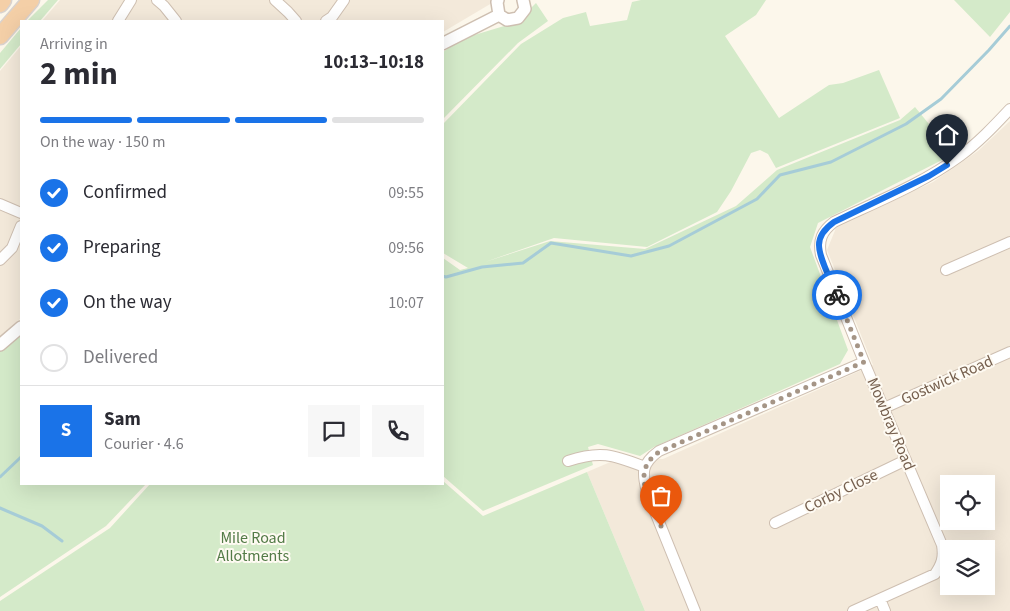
<!DOCTYPE html>
<meta charset="utf-8">
<style>
:root{--surface:#fff;--page:#f7f7f7;--text:#2b2b33;--muted:#7c7c81;--line:#e1e1e2;--accent:#1a73e8}
body{margin:0;font-family:"Source Sans 3",sans-serif;background:var(--page);color:var(--text);height:100vh;display:flex;flex-direction:column;font-size:19px;white-space:nowrap}
*{box-sizing:border-box;margin:0}
p{font-size:16px;color:var(--muted)}
.icon{flex:none;width:28px;height:28px;fill:none;stroke:currentColor;stroke-width:2;stroke-linecap:round;stroke-linejoin:round}
.map{position:relative;flex:1;overflow:hidden}
.panel{position:absolute;left:20px;top:20px;width:424px;height:465px;display:flex;flex-direction:column;background:var(--surface);border-radius:0px;box-shadow:0 5px 20px #0002}
.panel>*{flex:none}
.tools{position:absolute;left:940px;top:475px;display:grid;gap:10px}
.tools a{display:grid;place-items:center;width:55px;height:55px;border-radius:0px;background:var(--surface);box-shadow:0 5px 20px #0002;font-size:25px}
.pin{position:absolute;display:grid;place-items:center;width:42px;height:42px;color:#fff;margin:-51px -21px;border-radius:50% 50% 50% 0;rotate:-45deg;box-shadow:0 0 5px #0007}
.pin .icon{rotate:45deg}
.courier{position:absolute;display:grid;place-items:center;width:50px;height:50px;margin:-25px;border:4px solid #1a73e8;border-radius:50%;background:#fff;color:#222;box-shadow:0 1px 6px #0007}
.summary em{font-style:normal;font-weight:700}
.summary div{display:flex;flex-direction:column-reverse}
.summary{display:flex;align-items:center;justify-content:space-between;height:85px;padding:0 20px}
h1{font-size:32px;font-weight:700;line-height:38px}
.bar{display:grid;grid-template-columns:repeat(4,1fr);gap:8px 5px;align-content:center;height:60px;padding:0 20px}
.bar i{height:6px;border-radius:4px;background:var(--line)}
.bar .on{background:var(--accent)}
.bar p{grid-column:span 4}
.line{display:flex;align-items:center;gap:12px;padding:0 20px;border-top:1px solid var(--line)}
.line div{flex:1}
.round{display:grid;place-items:center;flex:none;width:52px;height:52px;border-radius:0px;background:var(--page)}
ol{padding:0 20px;list-style:none}
li{display:flex;align-items:center;gap:15px;height:55px}
li p{margin-inline-start:auto}
li .icon{padding:5px;border-radius:50%;background:var(--accent);color:#fff;stroke-width:4}
li:last-child{color:var(--muted)}
li i{width:28px;height:28px;border:2px solid var(--line);border-radius:50%}
.map>svg:first-child{display:block}
.residential{fill:#f3e9da;fill-rule:evenodd}
.green{fill:#d4eac9}
.lines{fill:none;stroke-linecap:round;stroke-linejoin:round}
.stream{stroke:#a6ccd7;stroke-width:3}
.minor-casing{stroke:#cebfb1;stroke-width:12}
.tertiary-casing{stroke:#cebfb1;stroke-width:14}
.trunk-casing{stroke:#d9d2ce;stroke-width:19}
.minor{stroke:#fff;stroke-width:10}
.tertiary{stroke:#fff;stroke-width:11}
.trunk{stroke:#f4cfa7;stroke-width:16}
.done{stroke:#a59586;stroke-width:5;stroke-dasharray:0 9}
.route{stroke:#1a73e8;stroke-width:6}
.labels{text-anchor:middle;dominant-baseline:central;stroke-width:4;stroke-linejoin:round;paint-order:stroke}
.street-label{font-size:16px;fill:#76604f;stroke:#fefaf2}
.park-label{font-size:16px;fill:#537b47;stroke:#fefaf2}
</style>
<div class="map">
<svg width="1010" height="611" viewBox="0 0 1010 611">
<rect width="100%" height="100%" fill="#fcf7eb"/>
<path class="residential" d="M60,0H497L443,32L442,21H42Z
M21,46V318L0,337V71Z
M1010,121V611H645L587,472L615,460L663,459L873,365L827,250L836,228L933,182L978,151ZM949,484H986V521H949ZM949,549H986V586H949Z"/>
<path class="green" d="M48,0H58L40,21H27Z
M641,0H766L756,15L725,36L779,118L829,85L843,83L879,70L900,118L776,168L768,154L760,150L751,153L731,191L717,212L647,247L554,238L485,262L550,241L645,249L736,206L777,170L900,120L915,107L947,146L944,159L818,223L810,247L848,350L840,364L654,447L640,456L598,444L588,447L593,465L483,511L443,476V258L460,270L468,268L443,253V124L521,44L563,18L586,12L590,26L627,20L632,2Z
M954,0H1010V12L990,37Z
M536,3L548,21L518,43L443,119V52L461,39L517,22Z
M21,28V44L0,69V53Z
M21,332V484H146L106,526L0,597V350Z
M587,472L645,611H0V601L110,528L150,484H442L443,481L483,516Z"/>
<g class="lines">
<path class="stream" d="M442,276L446,277L482,267L523,263L551,243L631,256L669,246L757,199L780,175L831,162L906,124L941,99L989,50L1010,26
M0,477L21,457
M0,508L42,526L62,541"/>
<defs>
<path id="minor" d="M157,0L164,6L176,21
M275,0L288,12L296,21
M118,21L131,0
M326,21L332,17L344,0
M0,204L21,213
M0,260L12,248L21,226
M946,270L1010,242
M884,408L1010,352
M568,461C601,450 613,455 645,467
M775,523L906,460
M880,599L885,611
M695,611L647,492C642,473 641,464 659,451L864,362
M853,611L935,574C942,564 944,557 942,545L864,362L821,255C818,240 822,231 834,222C876,202 922,184 960,156C978,143 994,126 1010,109"/>
<path id="tertiary" d="M498,0L497,2L499,15L507,20L518,18L525,9L523,0
M442,44L499,15
M0,345L21,327"/>
<path id="trunk" d="M0,4L3,0
M0,36L31,0"/>
</defs>
<use href="#minor" class="minor-casing"/>
<use href="#tertiary" class="tertiary-casing"/>
<use href="#trunk" class="trunk-casing"/>
<use href="#minor" class="minor"/>
<use href="#tertiary" class="tertiary"/>
<use href="#trunk" class="trunk"/>
</g>
<g class="lines">
<path class="done" d="M661,526C650,500 630,471 659,452L864,362L837,295"/>
<path class="route" d="M837,295C832,282 819,259 819,245C819,235 827,227 834,222L929,176L947,165"/>
</g>
<g class="labels">
<g class="street-label">
<text transform="translate(947 380) rotate(-24)">Gostwick Road</text>
<text transform="translate(891 424) rotate(67)">Mowbray Road</text>
<text transform="translate(841 491) rotate(-26)">Corby Close</text>
</g>
<g class="park-label">
<text x="253" y="538">Mile Road<tspan x="253" dy="18">Allotments</tspan></text>
</g>
</g>
</svg>
<div class="tools">
<a><svg class="icon" aria-label="locate" viewBox="0 0 24 24"><circle cx="12" cy="12" r="6"/><path d="M12 2v4M12 18v4M2 12h4M18 12h4"/></svg></a>
<a><svg class="icon" aria-label="layers" viewBox="0 0 24 24"><path d="M12 4l9 5-9 5-9-5zM3 14l9 5 9-5"/></svg></a>
</div>
<div class="pin" style="left:661px;top:526px;background:#ea580c"><svg class="icon" aria-label="bag" viewBox="0 0 24 24"><path d="M5 8h14l-1 12H6zM9 8a3 3 0 0 1 6 0"/></svg></div>
<div class="pin" style="left:947px;top:165px;background:#1f2937"><svg class="icon" aria-label="home" viewBox="0 0 24 24"><path d="M3 11l9-7 9 7M6 9v11h12V9"/></svg></div>
<div class="courier" style="left:837px;top:295px"><svg class="icon" aria-label="bike" viewBox="0 0 24 24"><circle cx="6" cy="16" r="4"/><circle cx="18" cy="16" r="4"/><path d="M6 16l4-8h5l3 8M10 8l3 8H6M13 5h3"/></svg></div>
<section class="panel">
<div class="summary"><div><h1>2 min</h1><p>Arriving in</p></div><em>10:13–10:18</em></div>
<div class="bar"><i class="on"></i><i class="on"></i><i class="on"></i><i></i><p>On the way · 150 m</p></div>
<ol>
<li><svg class="icon" aria-label="check" viewBox="0 0 24 24"><path d="M5 12l5 5 9-10"/></svg>Confirmed<p>09:55</p></li>
<li><svg class="icon" aria-label="check" viewBox="0 0 24 24"><path d="M5 12l5 5 9-10"/></svg>Preparing<p>09:56</p></li>
<li><svg class="icon" aria-label="check" viewBox="0 0 24 24"><path d="M5 12l5 5 9-10"/></svg>On the way<p>10:07</p></li>
<li><i></i>Delivered</li>
</ol>
<div class="line" style="height:90px"><b class="round" style="background:var(--accent);color:#fff">S</b><div><b>Sam</b><p>Courier · 4.6</p></div><a class="round"><svg class="icon" aria-label="chat" viewBox="0 0 24 24"><path d="M4 5h16v11H9l-5 4z"/></svg></a><a class="round"><svg class="icon" aria-label="phone" viewBox="0 0 24 24"><path d="M5 4h4l2 5-3 2q2 4 5 5l2-3 5 2v4C11 20 4 13 5 4z"/></svg></a></div>
</section>
</div>
